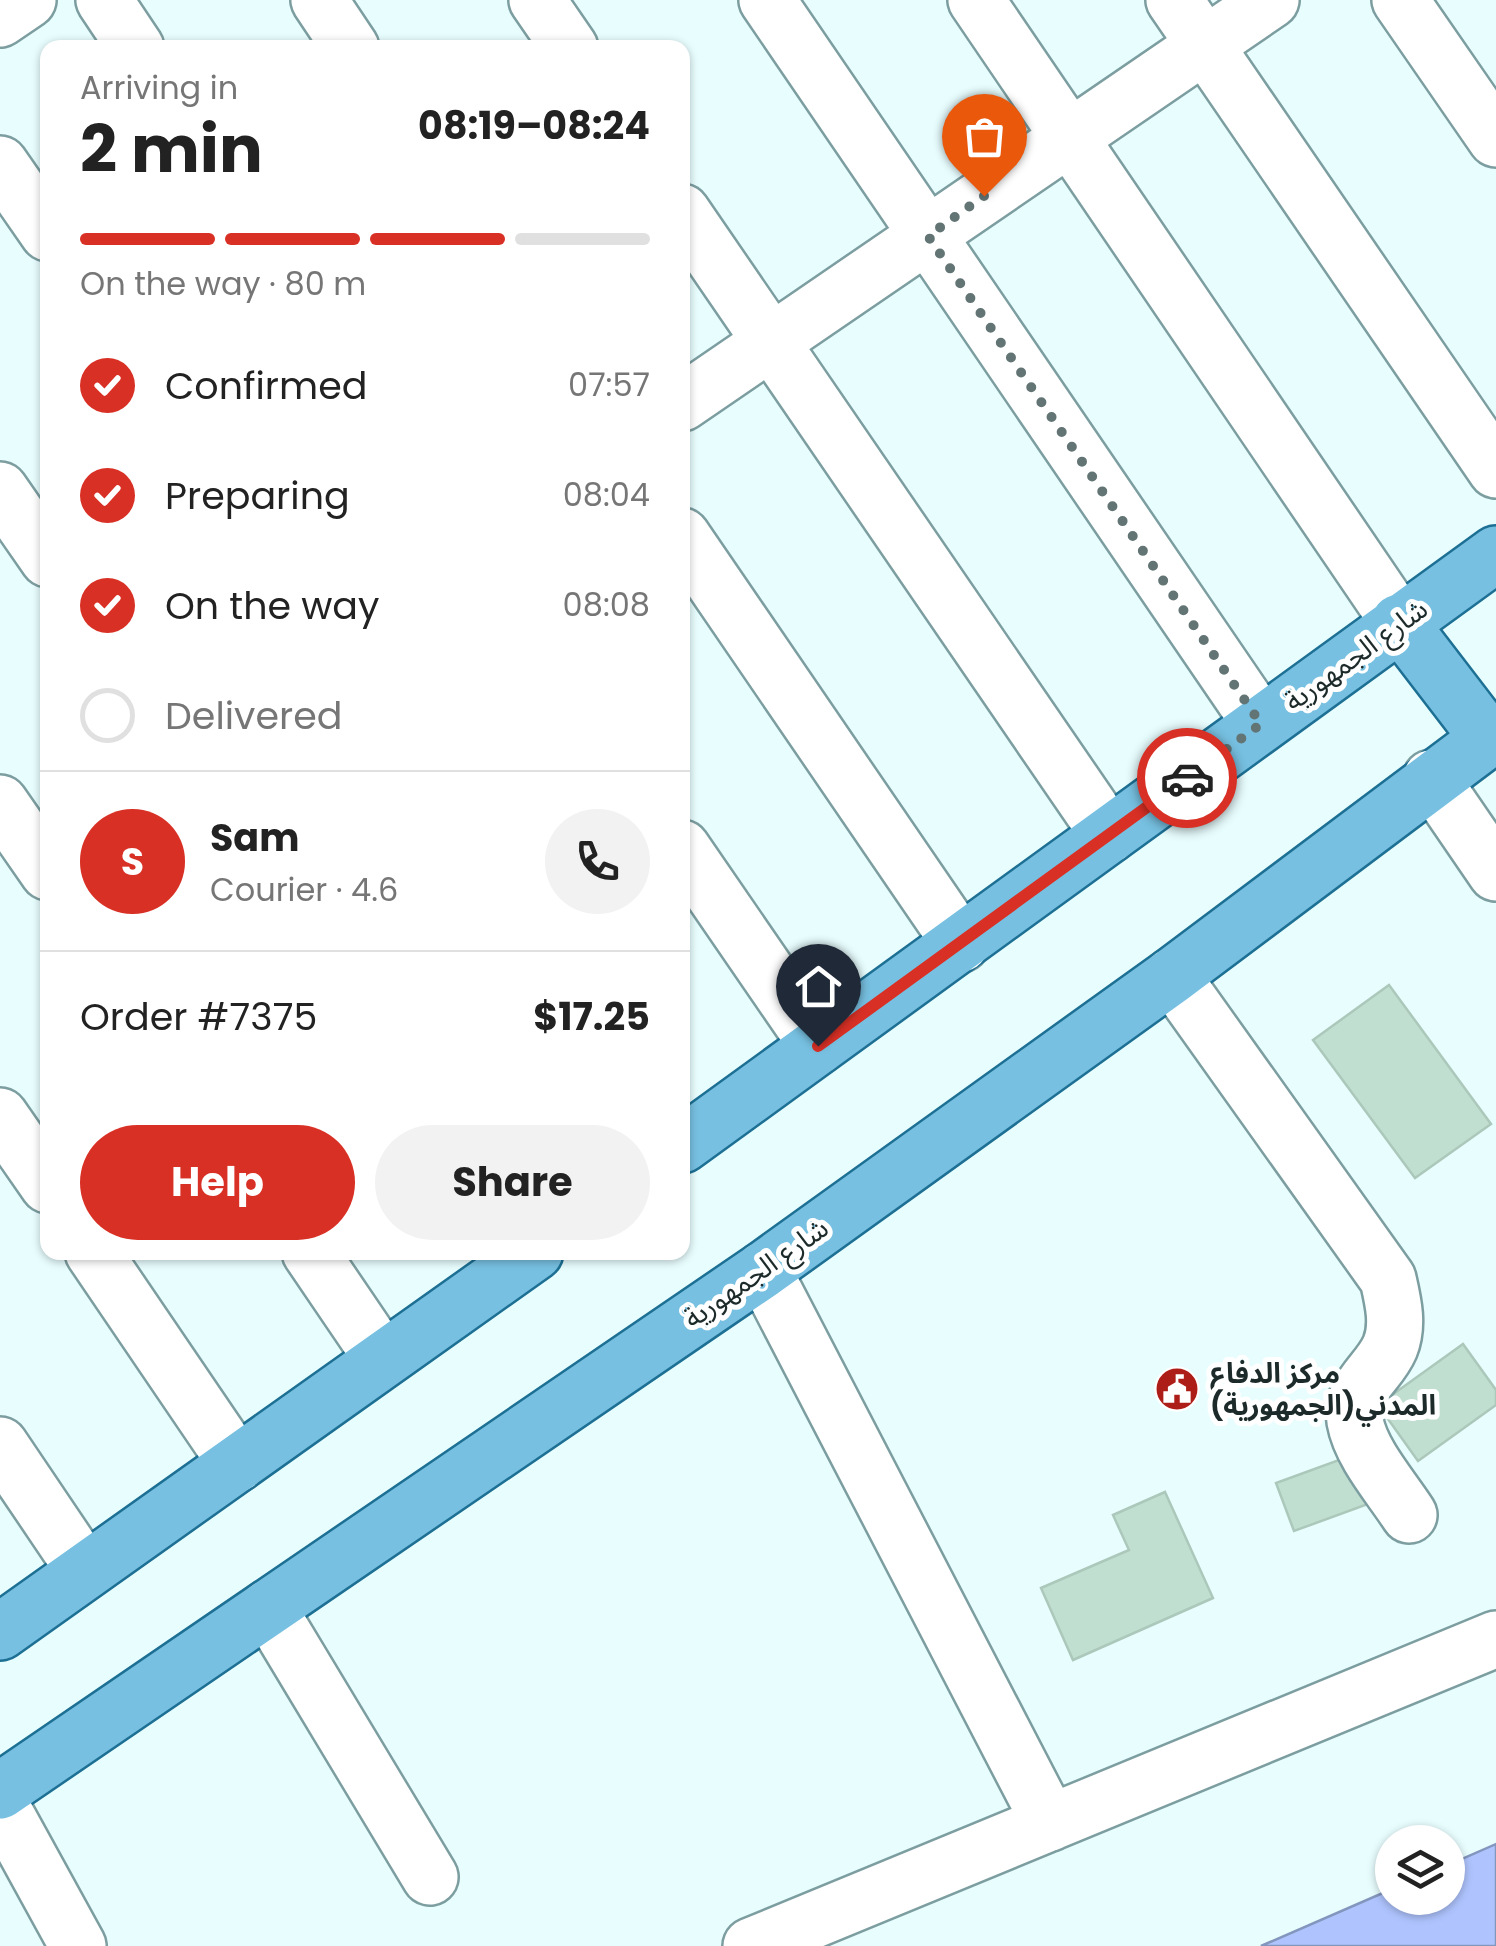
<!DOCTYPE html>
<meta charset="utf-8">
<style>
:root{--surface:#fff;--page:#f2f2f2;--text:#222;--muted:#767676;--line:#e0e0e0;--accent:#d93025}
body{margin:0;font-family:Poppins,"Noto Sans Arabic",sans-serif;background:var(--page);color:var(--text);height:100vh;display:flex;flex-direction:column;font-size:38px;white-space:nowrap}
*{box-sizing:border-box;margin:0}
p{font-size:32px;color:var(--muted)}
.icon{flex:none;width:55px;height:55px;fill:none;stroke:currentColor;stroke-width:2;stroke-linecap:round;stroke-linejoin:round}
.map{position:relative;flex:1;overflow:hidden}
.panel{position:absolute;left:40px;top:40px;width:650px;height:1220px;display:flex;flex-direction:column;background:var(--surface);border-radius:20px;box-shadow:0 2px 8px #0004}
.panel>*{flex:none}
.fabs{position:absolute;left:1375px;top:1825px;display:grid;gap:20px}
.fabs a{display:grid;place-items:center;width:90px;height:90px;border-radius:50%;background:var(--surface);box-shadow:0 2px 8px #0004;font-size:50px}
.pin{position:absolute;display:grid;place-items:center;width:85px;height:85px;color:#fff;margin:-102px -42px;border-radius:50% 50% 50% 0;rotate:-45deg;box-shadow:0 0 10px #0007}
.pin .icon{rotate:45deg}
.courier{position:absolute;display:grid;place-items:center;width:100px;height:100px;margin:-50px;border:8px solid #d93025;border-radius:50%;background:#fff;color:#222;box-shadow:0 2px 12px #0007}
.head em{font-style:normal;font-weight:700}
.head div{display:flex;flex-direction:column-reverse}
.head{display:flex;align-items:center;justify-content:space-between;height:170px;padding:0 40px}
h1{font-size:65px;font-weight:700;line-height:75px}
.bar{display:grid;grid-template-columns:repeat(4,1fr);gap:15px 10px;align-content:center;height:120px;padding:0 40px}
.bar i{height:12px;border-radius:8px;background:var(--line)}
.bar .on{background:var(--accent)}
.bar p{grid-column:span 4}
.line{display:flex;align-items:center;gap:25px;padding:0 40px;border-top:2px solid var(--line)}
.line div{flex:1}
.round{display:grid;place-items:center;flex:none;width:105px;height:105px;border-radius:52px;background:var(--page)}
ol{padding:0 40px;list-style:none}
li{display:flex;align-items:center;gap:30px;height:110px}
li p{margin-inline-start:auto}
li .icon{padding:10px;border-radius:50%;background:var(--accent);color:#fff;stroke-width:4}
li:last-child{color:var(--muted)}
li i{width:55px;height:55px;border:5px solid var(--line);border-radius:50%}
.primary-button{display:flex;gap:20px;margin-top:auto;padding:20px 40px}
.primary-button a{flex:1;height:115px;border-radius:60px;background:var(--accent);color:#fff;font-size:40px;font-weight:700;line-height:115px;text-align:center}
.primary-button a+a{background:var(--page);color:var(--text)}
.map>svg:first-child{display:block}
.water{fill:#afc4fe;stroke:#8396be;stroke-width:2.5}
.building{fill:#c1dfd1;stroke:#abc8bb;stroke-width:2.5}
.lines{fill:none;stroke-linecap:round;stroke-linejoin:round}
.minor-casing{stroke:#7d9ea0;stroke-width:60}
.major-casing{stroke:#1d7094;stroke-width:60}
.minor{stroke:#fff;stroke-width:55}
.major{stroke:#77c0e1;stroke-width:55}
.done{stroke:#637474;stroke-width:10;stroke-dasharray:0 18}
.route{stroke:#d93025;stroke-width:12}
.labels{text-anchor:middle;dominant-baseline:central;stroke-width:10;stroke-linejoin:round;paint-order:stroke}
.street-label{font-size:28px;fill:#1c2a2a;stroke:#fff}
.poi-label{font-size:28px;font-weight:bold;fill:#1c2a2a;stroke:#fff;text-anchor:start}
</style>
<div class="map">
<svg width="1496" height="1946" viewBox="0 0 1496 1946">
<rect width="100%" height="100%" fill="#e8fdfe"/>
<path class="water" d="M1496,1844V1946H1261L1392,1889V1898H1448V1865Z"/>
<path class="building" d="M1389,985L1491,1124L1415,1178L1313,1040Z
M1463,1344L1496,1390V1405L1418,1461L1378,1405Z
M1369,1449L1387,1497L1294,1531L1276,1483Z
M1165,1492L1213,1598L1073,1660L1041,1588L1129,1550L1113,1515Z"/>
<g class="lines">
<defs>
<path id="minor" d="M104,0L136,48
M319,0L351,48
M537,0L570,48
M767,0L1261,724
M976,0L1399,622
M1174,0L1496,470
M1400,0L1496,139
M0,19L28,0
M0,164L48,233
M682,212L1109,835
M682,403L1271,0
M0,490L48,559
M682,536L961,944
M1431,778L1496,873
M0,803L48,872
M682,848L818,1046
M1172,976L1388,1279C1393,1301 1399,1325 1390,1347C1378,1375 1350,1386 1355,1421C1361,1454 1391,1487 1409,1515
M0,1116L48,1185
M93,1252L237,1464
M310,1252L382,1358
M763,1270L1050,1823
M0,1445L85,1571
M268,1608L430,1877
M0,1804L78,1946
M751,1946L1496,1639"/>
<path id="major" d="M1399,622L1488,738
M682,1145L1496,554
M0,1632L535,1252
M0,1791L763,1270L1172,976L1496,733"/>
</defs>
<use href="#minor" class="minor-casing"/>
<use href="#major" class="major-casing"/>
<use href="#minor" class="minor"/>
<use href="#major" class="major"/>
</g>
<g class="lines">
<path class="done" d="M984,196L928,236L1261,724L1187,778"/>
<path class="route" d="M818,1046L1187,778"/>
</g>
<defs>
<symbol id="civic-disc" viewBox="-11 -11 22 22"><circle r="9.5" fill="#ae1e19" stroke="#fff"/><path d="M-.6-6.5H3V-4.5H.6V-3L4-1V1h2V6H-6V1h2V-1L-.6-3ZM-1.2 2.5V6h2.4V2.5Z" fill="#fff"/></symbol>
</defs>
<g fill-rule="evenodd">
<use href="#civic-disc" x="1152" y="1364" width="50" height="50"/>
</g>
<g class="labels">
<g class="street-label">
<text transform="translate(1356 655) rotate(-36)">شارع الجمهورية</text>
<text transform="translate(756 1273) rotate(-35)">شارع الجمهورية</text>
</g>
<g class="poi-label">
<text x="1210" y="1373">مركز الدفاع<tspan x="1210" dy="32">المدني(الجمهورية)</tspan></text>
</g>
</g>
</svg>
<div class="fabs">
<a><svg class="icon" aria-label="layers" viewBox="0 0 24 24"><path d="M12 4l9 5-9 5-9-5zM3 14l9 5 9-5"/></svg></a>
</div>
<div class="pin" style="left:984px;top:196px;background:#ea580c"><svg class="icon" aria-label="bag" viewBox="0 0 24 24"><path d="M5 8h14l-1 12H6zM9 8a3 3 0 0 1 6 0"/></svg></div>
<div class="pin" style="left:818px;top:1046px;background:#1f2937"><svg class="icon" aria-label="home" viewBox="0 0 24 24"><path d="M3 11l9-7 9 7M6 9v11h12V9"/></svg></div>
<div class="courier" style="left:1187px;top:778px"><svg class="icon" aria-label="car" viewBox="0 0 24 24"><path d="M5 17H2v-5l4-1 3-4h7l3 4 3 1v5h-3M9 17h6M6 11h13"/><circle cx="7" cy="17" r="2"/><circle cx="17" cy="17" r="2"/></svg></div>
<section class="panel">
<div class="head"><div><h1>2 min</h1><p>Arriving in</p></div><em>08:19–08:24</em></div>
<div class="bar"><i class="on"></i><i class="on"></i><i class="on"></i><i></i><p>On the way · 80 m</p></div>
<ol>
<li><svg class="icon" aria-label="check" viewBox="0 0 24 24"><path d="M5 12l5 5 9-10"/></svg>Confirmed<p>07:57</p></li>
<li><svg class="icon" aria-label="check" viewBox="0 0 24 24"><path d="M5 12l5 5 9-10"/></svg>Preparing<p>08:04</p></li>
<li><svg class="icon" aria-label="check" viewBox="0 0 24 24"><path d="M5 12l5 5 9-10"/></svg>On the way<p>08:08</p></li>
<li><i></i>Delivered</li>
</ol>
<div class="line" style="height:180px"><b class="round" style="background:var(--accent);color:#fff">S</b><div><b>Sam</b><p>Courier · 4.6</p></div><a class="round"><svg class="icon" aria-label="phone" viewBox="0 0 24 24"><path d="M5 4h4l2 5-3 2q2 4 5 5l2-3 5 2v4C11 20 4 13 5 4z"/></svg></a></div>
<div class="line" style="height:130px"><div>Order #7375</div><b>$17.25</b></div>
<div class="primary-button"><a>Help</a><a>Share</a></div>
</section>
</div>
